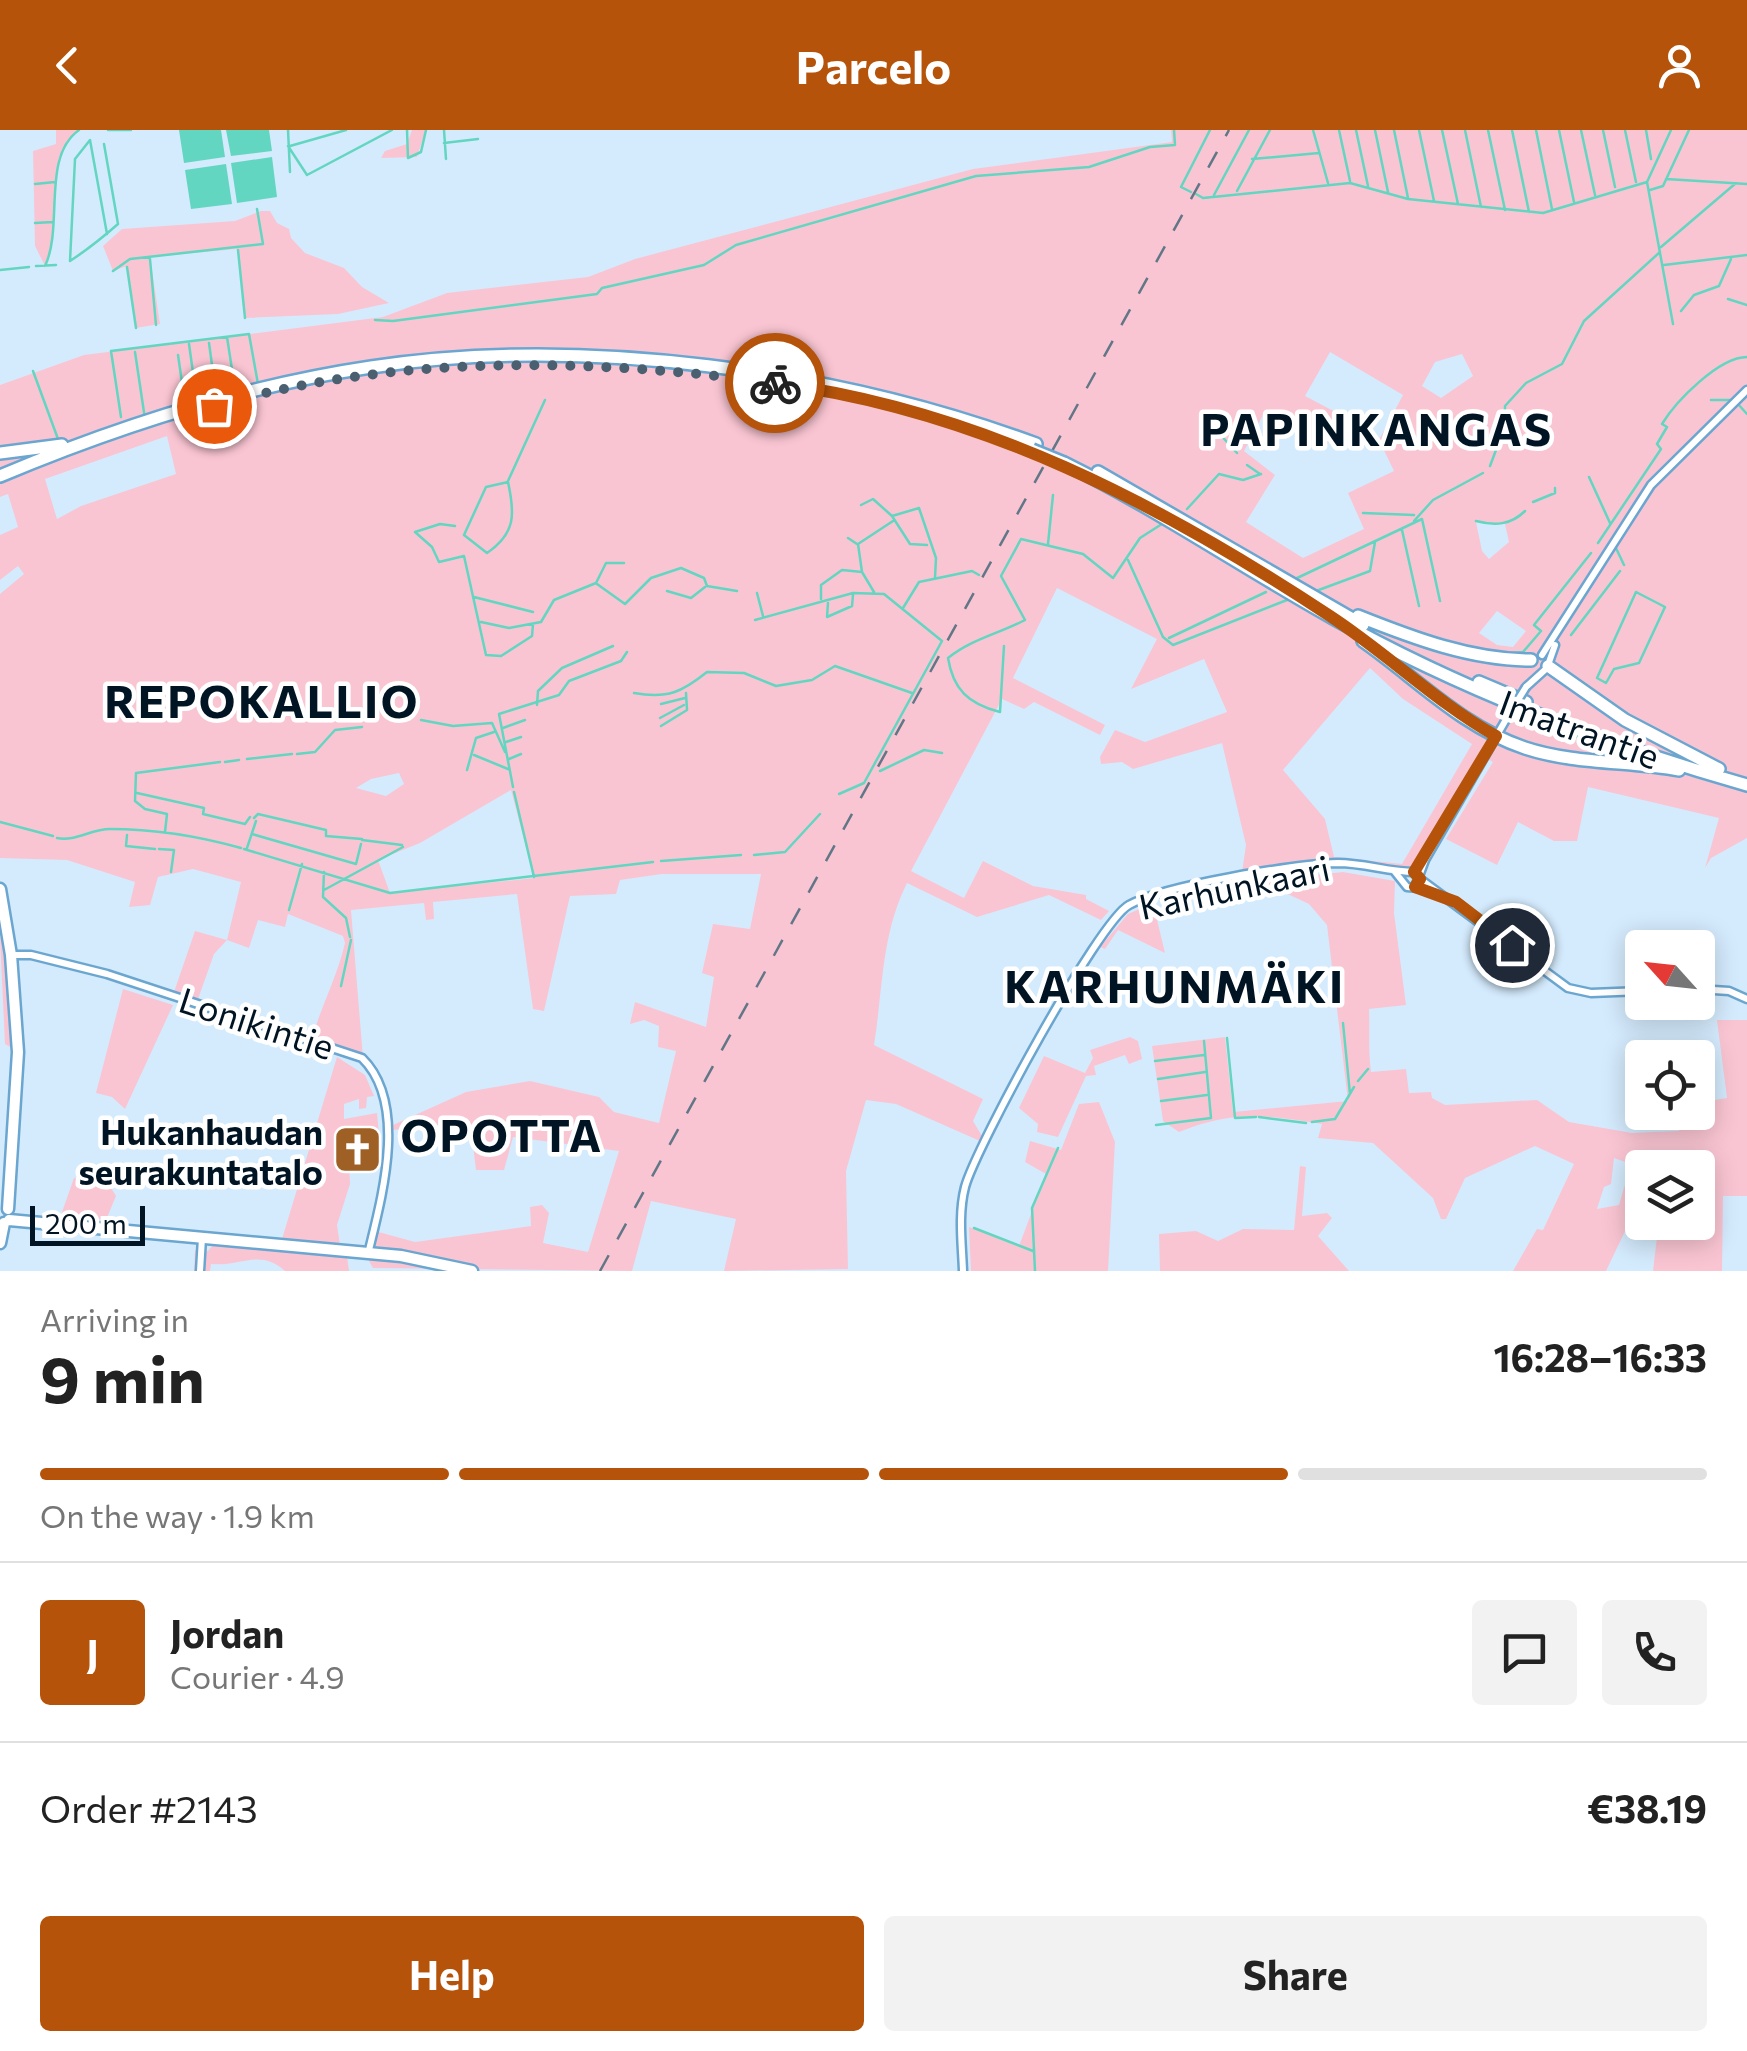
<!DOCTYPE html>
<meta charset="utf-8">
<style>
:root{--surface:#fff;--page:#f2f2f2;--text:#222;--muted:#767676;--line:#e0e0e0;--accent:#b45309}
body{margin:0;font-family:Commissioner,sans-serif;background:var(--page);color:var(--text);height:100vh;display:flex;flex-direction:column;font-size:38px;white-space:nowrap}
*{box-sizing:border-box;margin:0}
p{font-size:32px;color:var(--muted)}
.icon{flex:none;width:55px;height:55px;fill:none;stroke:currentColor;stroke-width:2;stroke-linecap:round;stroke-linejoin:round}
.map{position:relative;height:1141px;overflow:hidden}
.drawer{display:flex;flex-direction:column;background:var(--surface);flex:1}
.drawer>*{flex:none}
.needle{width:65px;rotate:297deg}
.fabs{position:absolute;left:1625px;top:800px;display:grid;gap:20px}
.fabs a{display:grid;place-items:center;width:90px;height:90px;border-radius:10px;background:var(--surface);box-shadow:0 5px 25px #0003;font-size:50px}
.scale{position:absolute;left:30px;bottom:25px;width:115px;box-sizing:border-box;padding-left:10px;border:5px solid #001423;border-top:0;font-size:28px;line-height:35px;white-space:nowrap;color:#001423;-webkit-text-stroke:8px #fff;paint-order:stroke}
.pin{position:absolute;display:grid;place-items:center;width:85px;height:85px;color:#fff;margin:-42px;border:5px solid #fff;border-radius:50%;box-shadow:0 2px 10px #0007}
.courier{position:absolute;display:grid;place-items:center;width:100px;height:100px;margin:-50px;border:8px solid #b45309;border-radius:50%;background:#fff;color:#222;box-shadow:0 2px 12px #0007}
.summary em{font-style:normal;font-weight:700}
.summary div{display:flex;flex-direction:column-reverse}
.summary{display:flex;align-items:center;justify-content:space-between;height:170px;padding:0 40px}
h1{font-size:65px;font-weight:700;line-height:75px}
.bar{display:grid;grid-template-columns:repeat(4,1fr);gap:15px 10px;align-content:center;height:120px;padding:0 40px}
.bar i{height:12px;border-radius:8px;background:var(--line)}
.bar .current{background:var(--accent)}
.bar p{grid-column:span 4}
.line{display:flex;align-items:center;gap:25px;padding:0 40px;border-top:2px solid var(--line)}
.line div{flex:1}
.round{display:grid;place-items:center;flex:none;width:105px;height:105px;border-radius:10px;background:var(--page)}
.primary-button{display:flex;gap:20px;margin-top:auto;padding:20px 40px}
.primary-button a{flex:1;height:115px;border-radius:10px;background:var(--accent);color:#fff;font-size:40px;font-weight:700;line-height:115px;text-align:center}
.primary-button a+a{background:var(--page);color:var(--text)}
header{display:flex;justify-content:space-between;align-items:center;height:130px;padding:0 40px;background:var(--accent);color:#fff;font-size:45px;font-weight:700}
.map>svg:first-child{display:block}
.green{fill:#fac5d3;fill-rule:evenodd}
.water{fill:#62d6c1}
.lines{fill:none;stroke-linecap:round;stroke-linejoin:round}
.stream{stroke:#62d6c1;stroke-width:2.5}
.minor-casing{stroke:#6ba6d0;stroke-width:11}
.major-casing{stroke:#6ba6d0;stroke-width:15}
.highway-casing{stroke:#6ba6d0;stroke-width:16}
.minor{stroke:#fff;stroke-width:6}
.major{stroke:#fff;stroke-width:10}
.highway{stroke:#fff;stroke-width:11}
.rail{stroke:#617686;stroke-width:2.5;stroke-dasharray:18 18;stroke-linecap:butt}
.minor-bridge-casing{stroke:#6ba6d0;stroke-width:11;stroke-linecap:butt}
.highway-bridge-casing{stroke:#6ba6d0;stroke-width:16;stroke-linecap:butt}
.minor-bridge{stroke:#fff;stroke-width:6}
.highway-bridge{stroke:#fff;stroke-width:11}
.done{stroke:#4a5f6f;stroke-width:10;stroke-dasharray:0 18}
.route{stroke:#b45309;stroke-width:12}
.labels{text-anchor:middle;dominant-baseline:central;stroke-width:9;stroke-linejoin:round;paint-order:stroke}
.street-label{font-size:35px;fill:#001423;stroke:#fff}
.poi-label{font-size:35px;font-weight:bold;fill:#001423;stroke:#fff;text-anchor:end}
.district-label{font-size:45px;font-weight:bold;letter-spacing:2.5px;fill:#001423;stroke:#fff}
</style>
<header><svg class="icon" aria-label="back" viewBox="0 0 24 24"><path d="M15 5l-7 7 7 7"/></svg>Parcelo<svg class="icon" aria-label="person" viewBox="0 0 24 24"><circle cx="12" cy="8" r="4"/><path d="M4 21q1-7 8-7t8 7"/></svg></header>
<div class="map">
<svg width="1747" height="1141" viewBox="0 0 1747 1141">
<rect width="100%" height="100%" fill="#d4ebfd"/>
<path class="green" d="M56,0H79C41,27 64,96 45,136L35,116L33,21L56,14Z
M412,0H426L417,27L381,28L385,21L407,14Z
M1171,0H1747V256L1695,304L1650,355L1654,357L1747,265V708L1711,728L1705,738L1719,688L1588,657L1577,711H1554L1518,692L1497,735L1446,709L1493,632L1482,626L1414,738L1346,730L1242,742L1246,715L1222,613L1133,639L1122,632L1101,634L1100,627L1115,600L1145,612L1227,582L1204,529L1131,559L1157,509L1057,458L1013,548L1105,595L1100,605L1034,572L1024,579L1002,569L911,741L964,768L983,731L1033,756L1086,765V769L1109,781L1101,790L1049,765L977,787L907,753C881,805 883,860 874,915L983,969L973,991L982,1006L980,1011L896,974L866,970L846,1041L848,1139L724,1141L736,1089L651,1071L632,1141L373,1138L369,1131L375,1101L415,1112L531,1096L530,1077L542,1075L549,1083L543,1113L588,1122L619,1021L513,1007L504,1040H476L470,991L393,1000V995L466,962L530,951L599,967L614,982L659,993L676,921L658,917L659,896L644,890L630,894L635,872L706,897L714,847L702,843L713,794L750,799L761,744H662L620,750L616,764L570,766L544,881L533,879L517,764L433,772L434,789L426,790L424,773L351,780L363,928L313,905C323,872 337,847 345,813L343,806L288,784L285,797L258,790L249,818L227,810L214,824L198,869L174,862L195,801L227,810L241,752L193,739L158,747L150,775L129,777L135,752L67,730L0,728V464L24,444L18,436L0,450V405L18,397L8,364L0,367V255L84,225L383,187L447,163L588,147L635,129L973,39L1172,12ZM1330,222L1403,265L1379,310L1394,341L1348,363L1364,399L1303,428L1246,392L1275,345L1244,321L1263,285L1326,317L1343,286L1305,266ZM1462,224L1473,246L1441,268L1422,256L1435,232ZM167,306L176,344L81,376L57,389L45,349ZM1476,392L1505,394L1509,412L1489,429L1482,421ZM1497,481L1526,501L1513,517L1497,515L1479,503ZM1370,538L1403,569L1472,614L1402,734L1334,727L1325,689L1283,640ZM399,643L404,654L386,666L356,658L371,649ZM511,660L534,748L390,763L378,730L420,713Z
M261,81H270L277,93L289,99L291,108L305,123L344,138L362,157L389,173L338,184L245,188L237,119L150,127L160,194L136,198L127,136L113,141L103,116L122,99L235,91Z
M1343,742L1395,751L1394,783L1406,875L1369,879C1370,901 1368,920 1371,942L1406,939L1409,963L1431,962L1432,968L1445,975L1537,970L1569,992L1632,1003L1679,1001L1677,984L1709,980L1708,971L1727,968L1717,890H1747V1066H1723L1722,1141H1653L1657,1107L1627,1097L1606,1141H1513L1537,1099L1543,1100L1574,1034L1535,1016L1465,1048L1446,1089H1441L1433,1068L1373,1013L1318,1008L1322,994C1265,985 1234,980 1179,1002L1163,991L1152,916L1225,907L1233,982L1348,971L1327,795L1309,774L1260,751ZM1614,1028L1631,1034L1619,1075L1597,1079L1604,1057L1611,1054ZM1642,1038H1698V1092H1642Z
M1153,773L1165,823L1118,800L1105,819L1100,817L1128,784Z
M0,808H8L19,922L5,914Z
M123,859L173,875L125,979L112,967L96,963Z
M1130,907L1138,911L1142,929L1129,934L1125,925L1094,936L1096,945L1086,946L1058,1007L1037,1002L1038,994L1019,978L1044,926L1085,943L1093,928L1090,920Z
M337,927L365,945L374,966L367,967L366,978L359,979V969L344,974V989L377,983L379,1005L348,1007L350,1054L337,1095L340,1115L282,1109Z
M1099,972L1115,1012L1108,1141H971L969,1097L1019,1116L1046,1044L1025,1032L1030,1011L1061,1020L1079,974Z
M1300,1036L1306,1037L1302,1086L1327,1083L1332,1088L1318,1106L1349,1141H1160L1159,1104L1196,1101L1218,1111L1243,1099L1294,1100Z
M74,1048L110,1056L116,1066L106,1090L61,1085Z
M213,1115L347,1126L349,1141H285C260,1118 240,1137 211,1134L210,1141H194L195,1120L208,1121Z"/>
<path class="water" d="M179,0H221L225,27L184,33Z
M226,0H269L272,21L231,26Z
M272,27L277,67L237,73L231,33Z
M226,34L232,74L191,79L185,40Z"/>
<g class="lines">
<path class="stream" d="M108,0H131
M288,0L290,42
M407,0L408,28L421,22L426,0
M444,0L446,29
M1313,0L1328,53
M1339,0L1350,51
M1356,0L1368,56
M1375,0L1388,62
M1394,0L1408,68
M1419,0L1434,71
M1442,0L1458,74
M1465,0L1481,77
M1488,0L1505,80
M1512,0L1529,82
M1536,0L1552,79
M1559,0L1574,72
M1581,0L1595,65
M1603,0L1615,57
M1625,0L1636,52
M1646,0L1651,29
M1671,0L1647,52L1673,194
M444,13L478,9
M104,14L118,94C102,108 87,120 70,131L75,29L90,10L107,104
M288,16L307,45L392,0
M290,16L346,0
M1252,29L1319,23
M1666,49L1747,54
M35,54L55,52
M1650,60L1663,56L1689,0
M1237,61L1270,0
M1191,62L1181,57L1210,0
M1196,64L1203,68L1350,53L1408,69L1543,83L1647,52
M1214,65L1249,0
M35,93L53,92
M1661,117L1736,53
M238,120L245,188
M150,129L156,195
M1664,135L1747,125
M36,136L56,135
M45,136C64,96 41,27 79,0
M127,137L136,198
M0,140L29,137
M113,141L130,129L263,114L257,79
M1728,169L1747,175
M1681,181L1694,165L1719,156L1731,129
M375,190L393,191L597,164L602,158L704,135L736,115L976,46L1089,37L1150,17L1175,15L1174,0
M227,207L235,259
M209,213L216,264
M189,214L197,271
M135,222L145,289
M178,225L185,273
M33,241L58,309
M1711,270H1731
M1738,274L1747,284
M121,287L111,221L249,204L258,254
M1206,289L1237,323
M1247,335L1260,344
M1490,336L1505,296V276L1526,253L1562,234L1584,191L1660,122
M1589,347L1610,393
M508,351L545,270
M508,352C515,384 516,403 487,423L464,405L486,357Z
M1533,372L1555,363V358
M861,375L873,369L892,386L910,414L927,415
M1187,379L1219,344L1243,350L1261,344
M1363,383L1414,385
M892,386L919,378L936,428L935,448
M1414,391L1433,370L1483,343
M1476,391C1495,396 1511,395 1525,381
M455,396L440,394L415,402L432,417L439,432L464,426L486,525L501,526L532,506L533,494
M1402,400L1419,476
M848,408L857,414
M1598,413L1661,319L1657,314L1667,297L1662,294C1676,271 1719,227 1747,227
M858,414L862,442L874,462
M858,414L893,391
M1048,414L1053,365
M1615,416L1624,435
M1128,430L1163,507L1173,515L1287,470
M1295,449L1422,389L1440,471
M597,454L625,474L651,448L681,438L704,448L707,456L737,461
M667,461L691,468L705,457
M1316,461L1370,441L1375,412
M1636,462L1665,477L1639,533L1614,539L1606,553L1597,548Z
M757,463L763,486
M474,467L533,482
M821,469V455L842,440L862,442
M828,473L827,487L852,476L853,465
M903,478L919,452L972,441L979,445
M755,490L853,463L884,464L942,511L864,653L839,664
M481,492L509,498L541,492L554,470L596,453L606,433H624
M1571,505L1620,441
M1169,508L1266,462
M1004,516L1000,582C968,574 953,559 948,528C972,509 998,504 1025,490L1001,446L1021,409L1083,424L1113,448L1140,408L1165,392
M1512,523L1523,522L1541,501L1534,495L1591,423
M634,563C668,569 682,562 707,542L744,543L776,556L812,550L835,536L912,563
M661,574L685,568
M537,575L538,561L562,538L613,516
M660,588L684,575
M421,590L453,596L492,593L505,622
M661,596L687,580L686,563
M503,598L525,590
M506,612L521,607
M297,624L315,622L335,600L362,597
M474,625L508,639
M247,629L292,624
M509,629L521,624
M225,632L239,630
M467,640L476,608L494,602
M880,641L924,620L942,623
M513,657L499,584L559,565L569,551L621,531L627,522
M514,662L534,747
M137,663L204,678L203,684L245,694L250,687
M254,688L258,684L326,700V706L362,709
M0,692L53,706
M165,702L167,684L145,679L135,671L136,643L220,632
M252,704L356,734L361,714
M127,705L126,716L155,719
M57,708C75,712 91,699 110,699C155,699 198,706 241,718
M362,710L402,715
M247,718L256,691
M159,719L174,720L171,742
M244,719L390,763L653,732
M754,725L785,722L820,684
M661,731L741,725
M324,742L323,767L346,788L350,807
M324,760L403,717
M289,780L302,734
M341,856L351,810
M1343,893L1350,964
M1227,908L1235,988L1256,987
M1155,931L1204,925
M1158,949L1205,942
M1358,951L1368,939
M1161,971L1207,965
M1259,987L1306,993
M1312,992L1335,989L1354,957
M1156,995L1211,988L1204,911
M974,1098L1033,1121
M1035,1141L1032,1078L1058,1018"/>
<defs>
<path id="minor" d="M1542,525L1651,355L1747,260
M1526,557L1547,538L1555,515
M1395,742L1407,757L1419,758
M1420,749L1568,858L1591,863L1642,861
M1415,757L1425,730L1508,586
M12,825H31L107,844L362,928C409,974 381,1070 368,1124
M1698,859L1729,861L1747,869
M200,1141L202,1108
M963,1141C962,1114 958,1084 965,1057C976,1017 1098,792 1129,775C1165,755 1296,734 1338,733C1364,733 1389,742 1414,742L1419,747"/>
<path id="major" d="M0,759L11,825L18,922L8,1079
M9,1090L401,1126L472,1141
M0,1113L4,1093"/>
<path id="highway" d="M0,323L62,315
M1064,333C1157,379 1242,437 1333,488C1464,561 1603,614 1747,655
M1098,342L1363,495
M0,346C119,296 243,256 371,237C583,205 836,240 1036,314
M1358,486C1413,508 1471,530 1531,530
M1363,511C1416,548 1462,597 1525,618C1573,634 1629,631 1679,640
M1548,536L1625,590L1719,639
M1479,552L1526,572"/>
</defs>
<use href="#minor" class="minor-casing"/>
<use href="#major" class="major-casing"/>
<use href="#highway" class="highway-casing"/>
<use href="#minor" class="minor"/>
<use href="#major" class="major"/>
<use href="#highway" class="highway"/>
<path class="rail" d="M600,1141L1229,0"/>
<defs>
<path id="minor-bridge" d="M1508,586L1526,557"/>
<path id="highway-bridge" d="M1032,320L1064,333"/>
</defs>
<use href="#minor-bridge" class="minor-bridge-casing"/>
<use href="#highway-bridge" class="highway-bridge-casing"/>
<use href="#minor-bridge" class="minor-bridge"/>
<use href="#highway-bridge" class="highway-bridge"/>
</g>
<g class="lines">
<path class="done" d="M214,276C399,224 587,228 775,253"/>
<path class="route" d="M775,253C980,280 1159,373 1330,486C1388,524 1436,572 1496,606L1414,742L1420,749L1415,757L1456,772L1512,815"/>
</g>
<defs>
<symbol id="church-square" viewBox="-11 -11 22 22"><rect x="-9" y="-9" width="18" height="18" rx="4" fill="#9f6026" stroke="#fff"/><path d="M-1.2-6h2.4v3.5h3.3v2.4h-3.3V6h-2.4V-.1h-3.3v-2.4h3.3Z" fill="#fff"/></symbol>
</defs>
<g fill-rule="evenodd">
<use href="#church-square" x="330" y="992" width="55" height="55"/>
</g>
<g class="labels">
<g class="street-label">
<text transform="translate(1580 598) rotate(20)">Imatrantie</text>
<text transform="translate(1234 756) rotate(-12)">Karhunkaari</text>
<text transform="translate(257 892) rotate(18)">Lonikintie</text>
</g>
<g class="poi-label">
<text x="323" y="1000">Hukanhaudan<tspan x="323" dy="40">seurakuntatalo</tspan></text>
</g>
<g class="district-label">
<text x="1377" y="297">PAPINKANGAS</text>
<text x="262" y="569">REPOKALLIO</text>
<text x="1175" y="854">KARHUNMÄKI</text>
<text x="502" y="1003">OPOTTA</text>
</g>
</g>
</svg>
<div class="fabs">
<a><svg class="needle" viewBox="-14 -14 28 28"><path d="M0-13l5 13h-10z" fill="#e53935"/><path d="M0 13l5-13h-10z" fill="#767676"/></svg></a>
<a><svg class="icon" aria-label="locate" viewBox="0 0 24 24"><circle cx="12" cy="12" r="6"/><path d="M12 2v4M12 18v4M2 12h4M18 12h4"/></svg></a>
<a><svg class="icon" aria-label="layers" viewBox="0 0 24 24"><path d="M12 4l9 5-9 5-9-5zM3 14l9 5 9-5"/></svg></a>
</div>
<div class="scale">200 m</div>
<div class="pin" style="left:214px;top:276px;background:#ea580c"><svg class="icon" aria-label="bag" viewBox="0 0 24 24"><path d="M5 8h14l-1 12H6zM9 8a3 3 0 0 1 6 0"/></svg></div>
<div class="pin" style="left:1512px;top:815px;background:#1f2937"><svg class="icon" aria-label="home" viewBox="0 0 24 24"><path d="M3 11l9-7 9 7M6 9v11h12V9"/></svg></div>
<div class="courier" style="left:775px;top:253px"><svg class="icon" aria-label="bike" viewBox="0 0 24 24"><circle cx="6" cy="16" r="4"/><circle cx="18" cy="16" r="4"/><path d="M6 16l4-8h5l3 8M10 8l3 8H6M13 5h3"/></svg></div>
</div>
<section class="drawer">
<div class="summary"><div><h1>9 min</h1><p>Arriving in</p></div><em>16:28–16:33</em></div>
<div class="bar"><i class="current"></i><i class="current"></i><i class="current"></i><i></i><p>On the way · 1.9 km</p></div>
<div class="line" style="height:180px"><b class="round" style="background:var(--accent);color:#fff">J</b><div><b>Jordan</b><p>Courier · 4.9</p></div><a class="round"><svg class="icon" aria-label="chat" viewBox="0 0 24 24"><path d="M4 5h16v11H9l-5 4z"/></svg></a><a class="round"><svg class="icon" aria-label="phone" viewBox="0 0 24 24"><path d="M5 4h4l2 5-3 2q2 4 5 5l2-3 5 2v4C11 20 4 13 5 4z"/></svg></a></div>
<div class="line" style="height:130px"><div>Order #2143</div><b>€38.19</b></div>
<div class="primary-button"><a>Help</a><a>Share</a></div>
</section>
